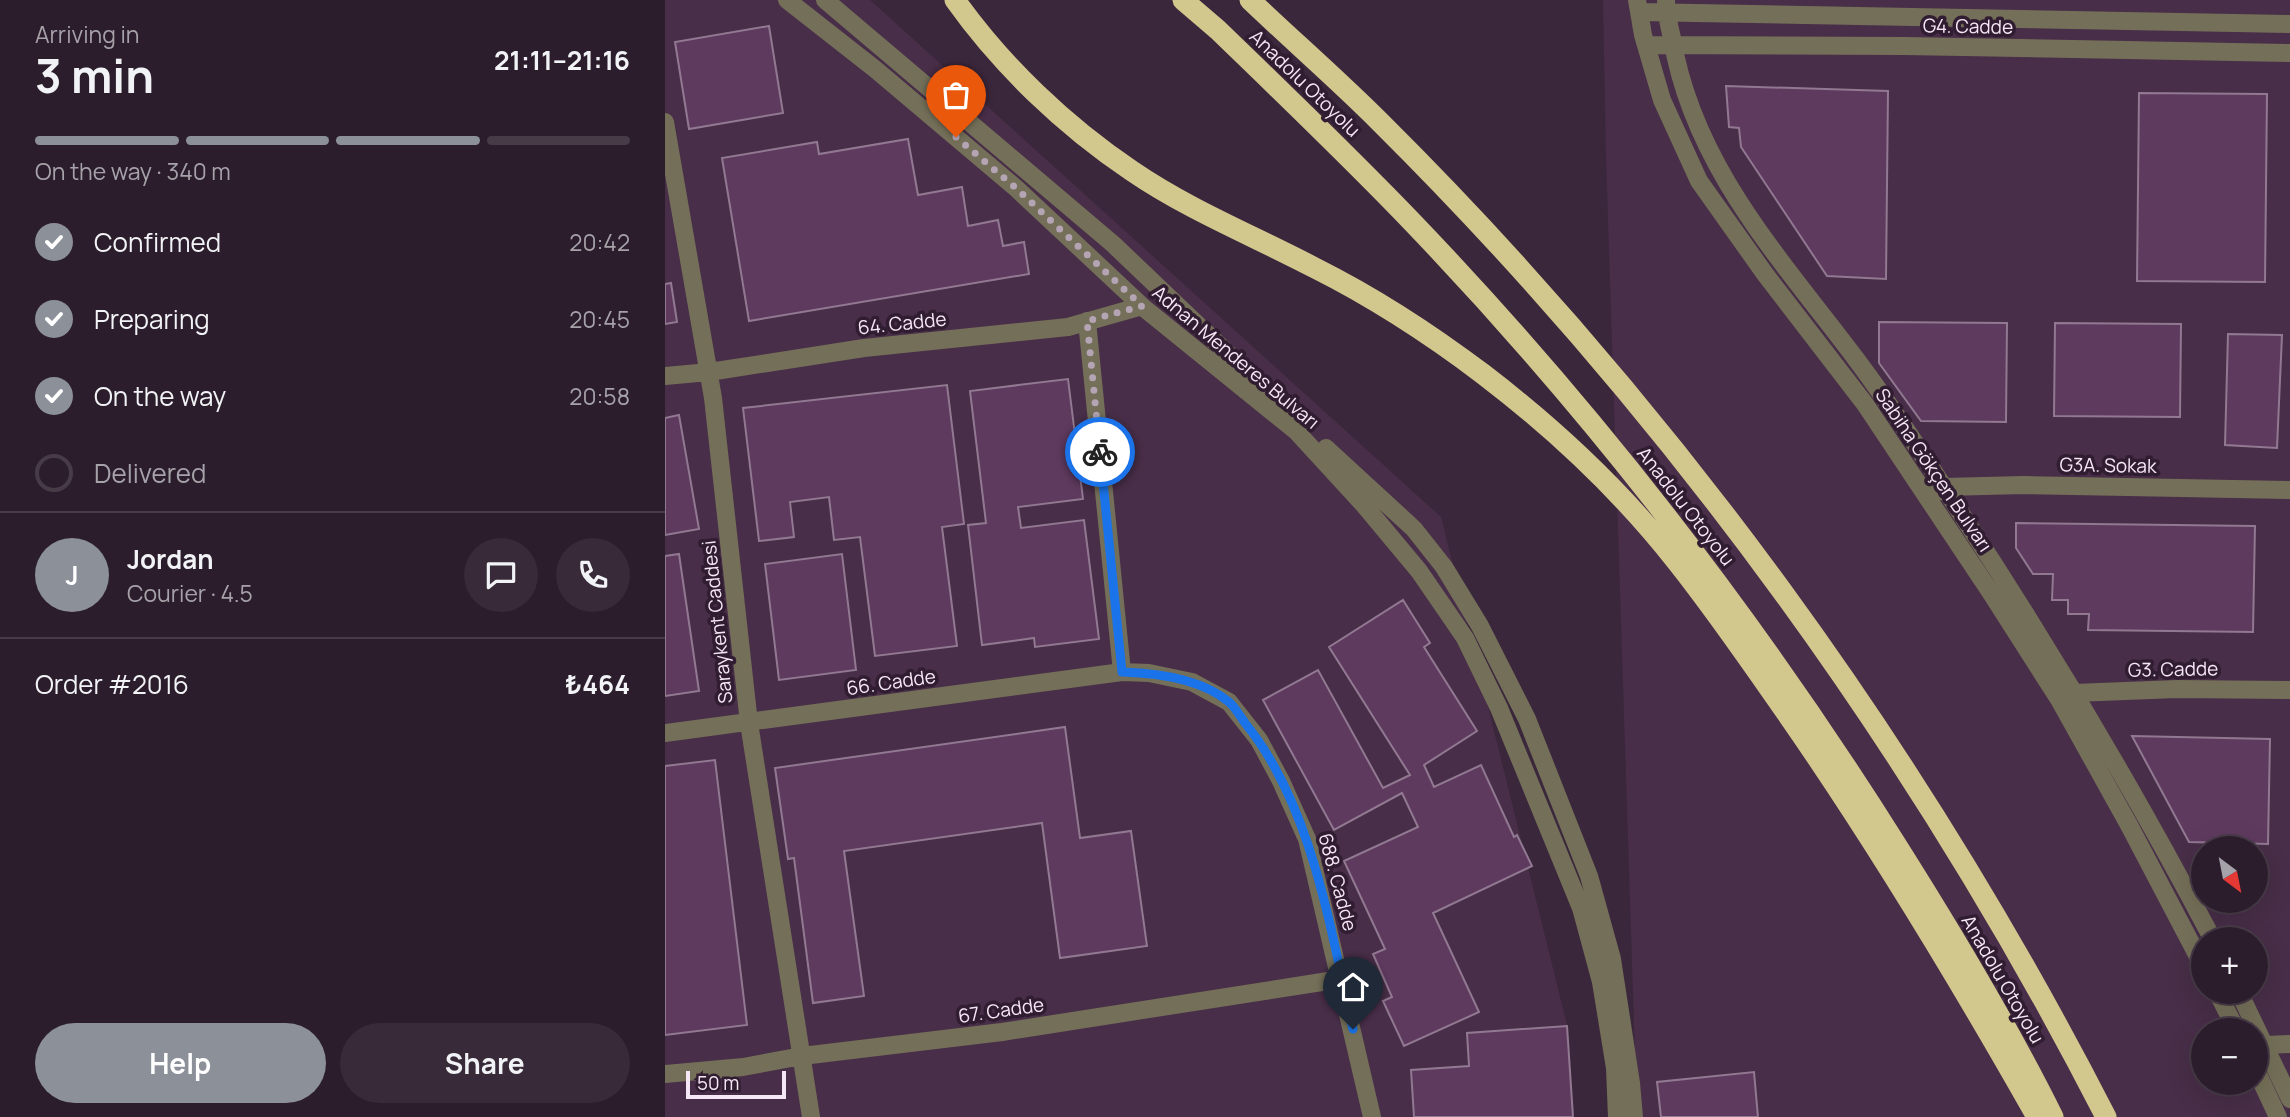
<!DOCTYPE html>
<meta charset="utf-8">
<style>
:root{--surface:#2c1d2c;--page:#382a38;--text:#f1f3f6;--muted:#a6a2a9;--line:#483b48;--accent:#8c9099}
body{margin:0;font-family:Manrope,sans-serif;background:var(--page);color:var(--text);height:100vh;display:flex;flex-direction:column;font-size:26px;white-space:nowrap}
*{box-sizing:border-box;margin:0}
p{font-size:23px;color:var(--muted)}
.icon{flex:none;width:38px;height:38px;fill:none;stroke:currentColor;stroke-width:2;stroke-linecap:round;stroke-linejoin:round}
.map{position:relative;flex:1;overflow:hidden}
.drawer{display:flex;flex-direction:column;background:var(--surface);width:665px}
.drawer>*{flex:none}
.needle{width:46px;rotate:148deg}
.fabs{position:absolute;left:1526px;top:836px;display:grid;gap:14px}
.fabs a{display:grid;place-items:center;width:77px;height:77px;border-radius:50%;background:var(--surface);box-shadow:0 7px 28px #0002,0 0 0 2px var(--line);font-size:35px}
.scale{position:absolute;left:21px;bottom:18px;width:100px;box-sizing:border-box;padding-left:7px;border:4px solid #f5e7f5;border-top:0;font-size:19px;line-height:24px;white-space:nowrap;color:#f5e7f5;-webkit-text-stroke:5px #311d31;paint-order:stroke}
.pin{position:absolute;display:grid;place-items:center;width:60px;height:60px;color:#fff;margin:-72px -30px;border-radius:50% 50% 50% 0;rotate:-45deg;box-shadow:0 0 7px #0007}
.pin .icon{rotate:45deg}
.courier{position:absolute;display:grid;place-items:center;width:70px;height:70px;margin:-35px;border:5px solid #1a73e8;border-radius:50%;background:#fff;color:#222;box-shadow:0 2px 9px #0007}
.head em{font-style:normal;font-weight:700}
.head div{display:flex;flex-direction:column-reverse}
.head{display:flex;align-items:center;justify-content:space-between;height:119px;padding:0 35px}
h1{font-size:46px;font-weight:700;line-height:52px}
.bar{display:grid;grid-template-columns:repeat(4,1fr);gap:10px 7px;align-content:center;height:84px;padding:0 35px}
.bar i{height:9px;border-radius:5px;background:var(--line)}
.bar .selected{background:var(--accent)}
.bar p{grid-column:span 4}
.line{display:flex;align-items:center;gap:18px;padding:0 35px;border-top:2px solid var(--line)}
.line div{flex:1}
.round{display:grid;place-items:center;flex:none;width:74px;height:74px;border-radius:37px;background:var(--page)}
ol{padding:0 35px;list-style:none}
li{display:flex;align-items:center;gap:21px;height:77px}
li p{margin-inline-start:auto}
li .icon{padding:7px;border-radius:50%;background:var(--accent);color:#fff;stroke-width:4}
li:last-child{color:var(--muted)}
li i{width:38px;height:38px;border:4px solid var(--line);border-radius:50%}
.primary-button{display:flex;gap:14px;margin-top:auto;padding:14px 35px}
.primary-button a{flex:1;height:80px;border-radius:42px;background:var(--accent);color:#fff;font-size:28px;font-weight:700;line-height:80px;text-align:center}
.primary-button a+a{background:var(--page);color:var(--text)}
main{display:flex;flex:1;min-height:0}
.map>svg:first-child{display:block}
.built{fill:#482e48;fill-rule:evenodd}
.building{fill:#5f3a5f;stroke:#917991;stroke-width:2}
.lines{fill:none;stroke-linecap:round;stroke-linejoin:round}
.minor{stroke:#746f58;stroke-width:18}
.highway{stroke:#d2c78d;stroke-width:21}
.done{stroke:#b4a4b4;stroke-width:7;stroke-dasharray:0 12.6}
.route{stroke:#1a73e8;stroke-width:9}
.labels{text-anchor:middle;dominant-baseline:central;stroke-width:7;stroke-linejoin:round;paint-order:stroke}
.street-label{font-size:19px;fill:#f5e7f5;stroke:#311d31}
</style>
<main>
<section class="drawer">
<div class="head"><div><h1>3 min</h1><p>Arriving in</p></div><em>21:11–21:16</em></div>
<div class="bar"><i class="selected"></i><i class="selected"></i><i class="selected"></i><i></i><p>On the way · 340 m</p></div>
<ol>
<li><svg class="icon" aria-label="check" viewBox="0 0 24 24"><path d="M5 12l5 5 9-10"/></svg>Confirmed<p>20:42</p></li>
<li><svg class="icon" aria-label="check" viewBox="0 0 24 24"><path d="M5 12l5 5 9-10"/></svg>Preparing<p>20:45</p></li>
<li><svg class="icon" aria-label="check" viewBox="0 0 24 24"><path d="M5 12l5 5 9-10"/></svg>On the way<p>20:58</p></li>
<li><i></i>Delivered</li>
</ol>
<div class="line" style="height:126px"><b class="round" style="background:var(--accent);color:#fff">J</b><div><b>Jordan</b><p>Courier · 4.5</p></div><a class="round"><svg class="icon" aria-label="chat" viewBox="0 0 24 24"><path d="M4 5h16v11H9l-5 4z"/></svg></a><a class="round"><svg class="icon" aria-label="phone" viewBox="0 0 24 24"><path d="M5 4h4l2 5-3 2q2 4 5 5l2-3 5 2v4C11 20 4 13 5 4z"/></svg></a></div>
<div class="line" style="height:91px"><div>Order #2016</div><b>₺464</b></div>
<div class="primary-button"><a>Help</a><a>Share</a></div>
</section>
<div class="map">
<svg width="1625" height="1117" viewBox="0 0 1625 1117">
<rect width="100%" height="100%" fill="#3b273b"/>
<path class="built" d="M0,0H205L776,517L903,1029L905,1117H0Z
M938,0H1625V1117H972L941,157ZM1538,849H1591V901H1538ZM1538,940H1591V992H1538ZM1538,1031H1591V1083H1538Z"/>
<path class="building" d="M104,26L118,113L24,129L10,42Z
M1061,86L1223,91L1221,279L1162,276L1076,147L1074,128L1064,127Z
M1474,93L1602,94L1600,282L1472,281Z
M243,139L253,195L297,187L303,226L333,220L338,246L359,242L364,274L84,321L57,158L152,142L154,154Z
M6,283L12,322L0,324V284Z
M1214,322L1342,323L1341,422L1256,421L1214,363Z
M1390,323L1516,324L1515,417L1389,416Z
M1563,334L1617,335L1612,448L1560,445Z
M403,379L418,499L353,507L356,528L419,520L434,639L370,647L369,638L317,645L303,525L321,523L305,391Z
M282,385L299,524L277,527L292,646L210,656L195,537L169,540L164,497L125,502L129,537L94,541L78,408Z
M14,415L34,529L0,535V418Z
M1351,523L1590,526L1588,632L1423,630L1424,614H1403V600H1387L1388,574H1368L1351,548Z
M14,554L34,691L0,696V556Z
M177,554L191,670L114,680L100,564Z
M738,600L765,643L759,647L812,731L759,765L769,787L816,765L849,837L852,835L867,866L768,913L814,1012L739,1046L718,1001L727,997L708,954L720,949L679,861L753,827L737,793L669,830L598,700L653,670L718,788L745,775L664,647Z
M400,727L415,838L466,831L482,946L395,958L377,823L179,851L199,996L148,1003L129,858L123,859L110,768Z
M1467,736L1605,739L1603,844L1524,842Z
M50,760L82,1025L0,1035V766Z
M902,1026L908,1117H749L746,1070L804,1066L802,1033Z
M1089,1072L1093,1117H996L992,1082Z"/>
<g class="lines">
<path class="minor" d="M122,0L210,69L352,189L479,308L631,431L699,505L754,571L800,638L834,708L916,908L936,982L950,1068L952,1117
M160,0L448,244L623,411
M972,0L978,35L997,100L1034,181L1100,274L1200,404L1326,593L1395,701L1464,825L1538,966
M1001,0C1001,13 1004,26 1007,38C1028,166 1116,259 1191,359C1227,407 1260,458 1293,509C1385,648 1470,792 1548,940
M974,12L1625,24
M981,45L1239,46L1625,53
M0,122L48,398L84,723L146,1117
M422,321L457,672
M0,376L44,372L199,348L403,327L477,306
M661,448L749,529L779,567L815,626L862,719L924,876L947,959L966,1083L969,1117
M1272,492L1279,487L1359,485L1625,490
M1401,698L1409,693L1512,689L1625,690
M0,733L457,672L484,673L527,682L564,702L594,740L616,781L642,839L707,1117
M1552,992L1572,1031
M1574,992L1625,1099
M1591,1049L1601,1045L1625,1044
M1591,1070L1613,1117
M0,1074L78,1067L137,1056L337,1032L676,979"/>
<path class="highway" d="M290,0C337,66 400,126 467,171C524,210 589,236 650,268C710,298 765,334 818,374C890,429 957,492 1012,562C1047,606 1079,652 1111,698C1206,833 1291,974 1372,1117
M518,0L553,30C619,94 686,158 750,225C930,413 1090,621 1229,841C1286,931 1341,1022 1388,1117
M585,0C628,41 673,80 715,122C1006,411 1254,752 1441,1117"/>
</g>
<g class="lines">
<path class="done" d="M291,137L352,189L477,306L422,321L435,452"/>
<path class="route" d="M435,452L457,672C492,673 535,678 564,702C570,707 575,716 580,723C647,805 665,928 688,1029"/>
</g>
<g class="labels">
<g class="street-label">
<text transform="translate(1303 26) rotate(1)">G4. Cadde</text>
<text transform="translate(640 83) rotate(44)">Anadolu Otoyolu</text>
<text transform="translate(237 323) rotate(-6)">64. Cadde</text>
<text transform="translate(571 357) rotate(40)">Adnan Menderes Bulvarı</text>
<text transform="translate(1443 465) rotate(1)">G3A. Sokak</text>
<text transform="translate(1269 470) rotate(56)">Sabiha Gökçen Bulvarı</text>
<text transform="translate(1021 506) rotate(52)">Anadolu Otoyolu</text>
<text transform="translate(52 622) rotate(-96)">Saraykent Caddesi</text>
<text transform="translate(1508 669) rotate(-1)">G3. Cadde</text>
<text transform="translate(226 682) rotate(-8)">66. Cadde</text>
<text transform="translate(673 882) rotate(75)">688. Cadde</text>
<text transform="translate(1338 979) rotate(60)">Anadolu Otoyolu</text>
<text transform="translate(336 1010) rotate(-8)">67. Cadde</text>
</g>
</g>
</svg>
<div class="fabs">
<a><svg class="needle" viewBox="-14 -14 28 28"><path d="M0-13l5 13h-10z" fill="#e53935"/><path d="M0 13l5-13h-10z" fill="#a6a2a9"/></svg></a>
<a>+</a>
<a>−</a>
</div>
<div class="scale">50 m</div>
<div class="pin" style="left:291px;top:137px;background:#ea580c"><svg class="icon" aria-label="bag" viewBox="0 0 24 24"><path d="M5 8h14l-1 12H6zM9 8a3 3 0 0 1 6 0"/></svg></div>
<div class="pin" style="left:688px;top:1029px;background:#1f2937"><svg class="icon" aria-label="home" viewBox="0 0 24 24"><path d="M3 11l9-7 9 7M6 9v11h12V9"/></svg></div>
<div class="courier" style="left:435px;top:452px"><svg class="icon" aria-label="bike" viewBox="0 0 24 24"><circle cx="6" cy="16" r="4"/><circle cx="18" cy="16" r="4"/><path d="M6 16l4-8h5l3 8M10 8l3 8H6M13 5h3"/></svg></div>
</div>
</main>
